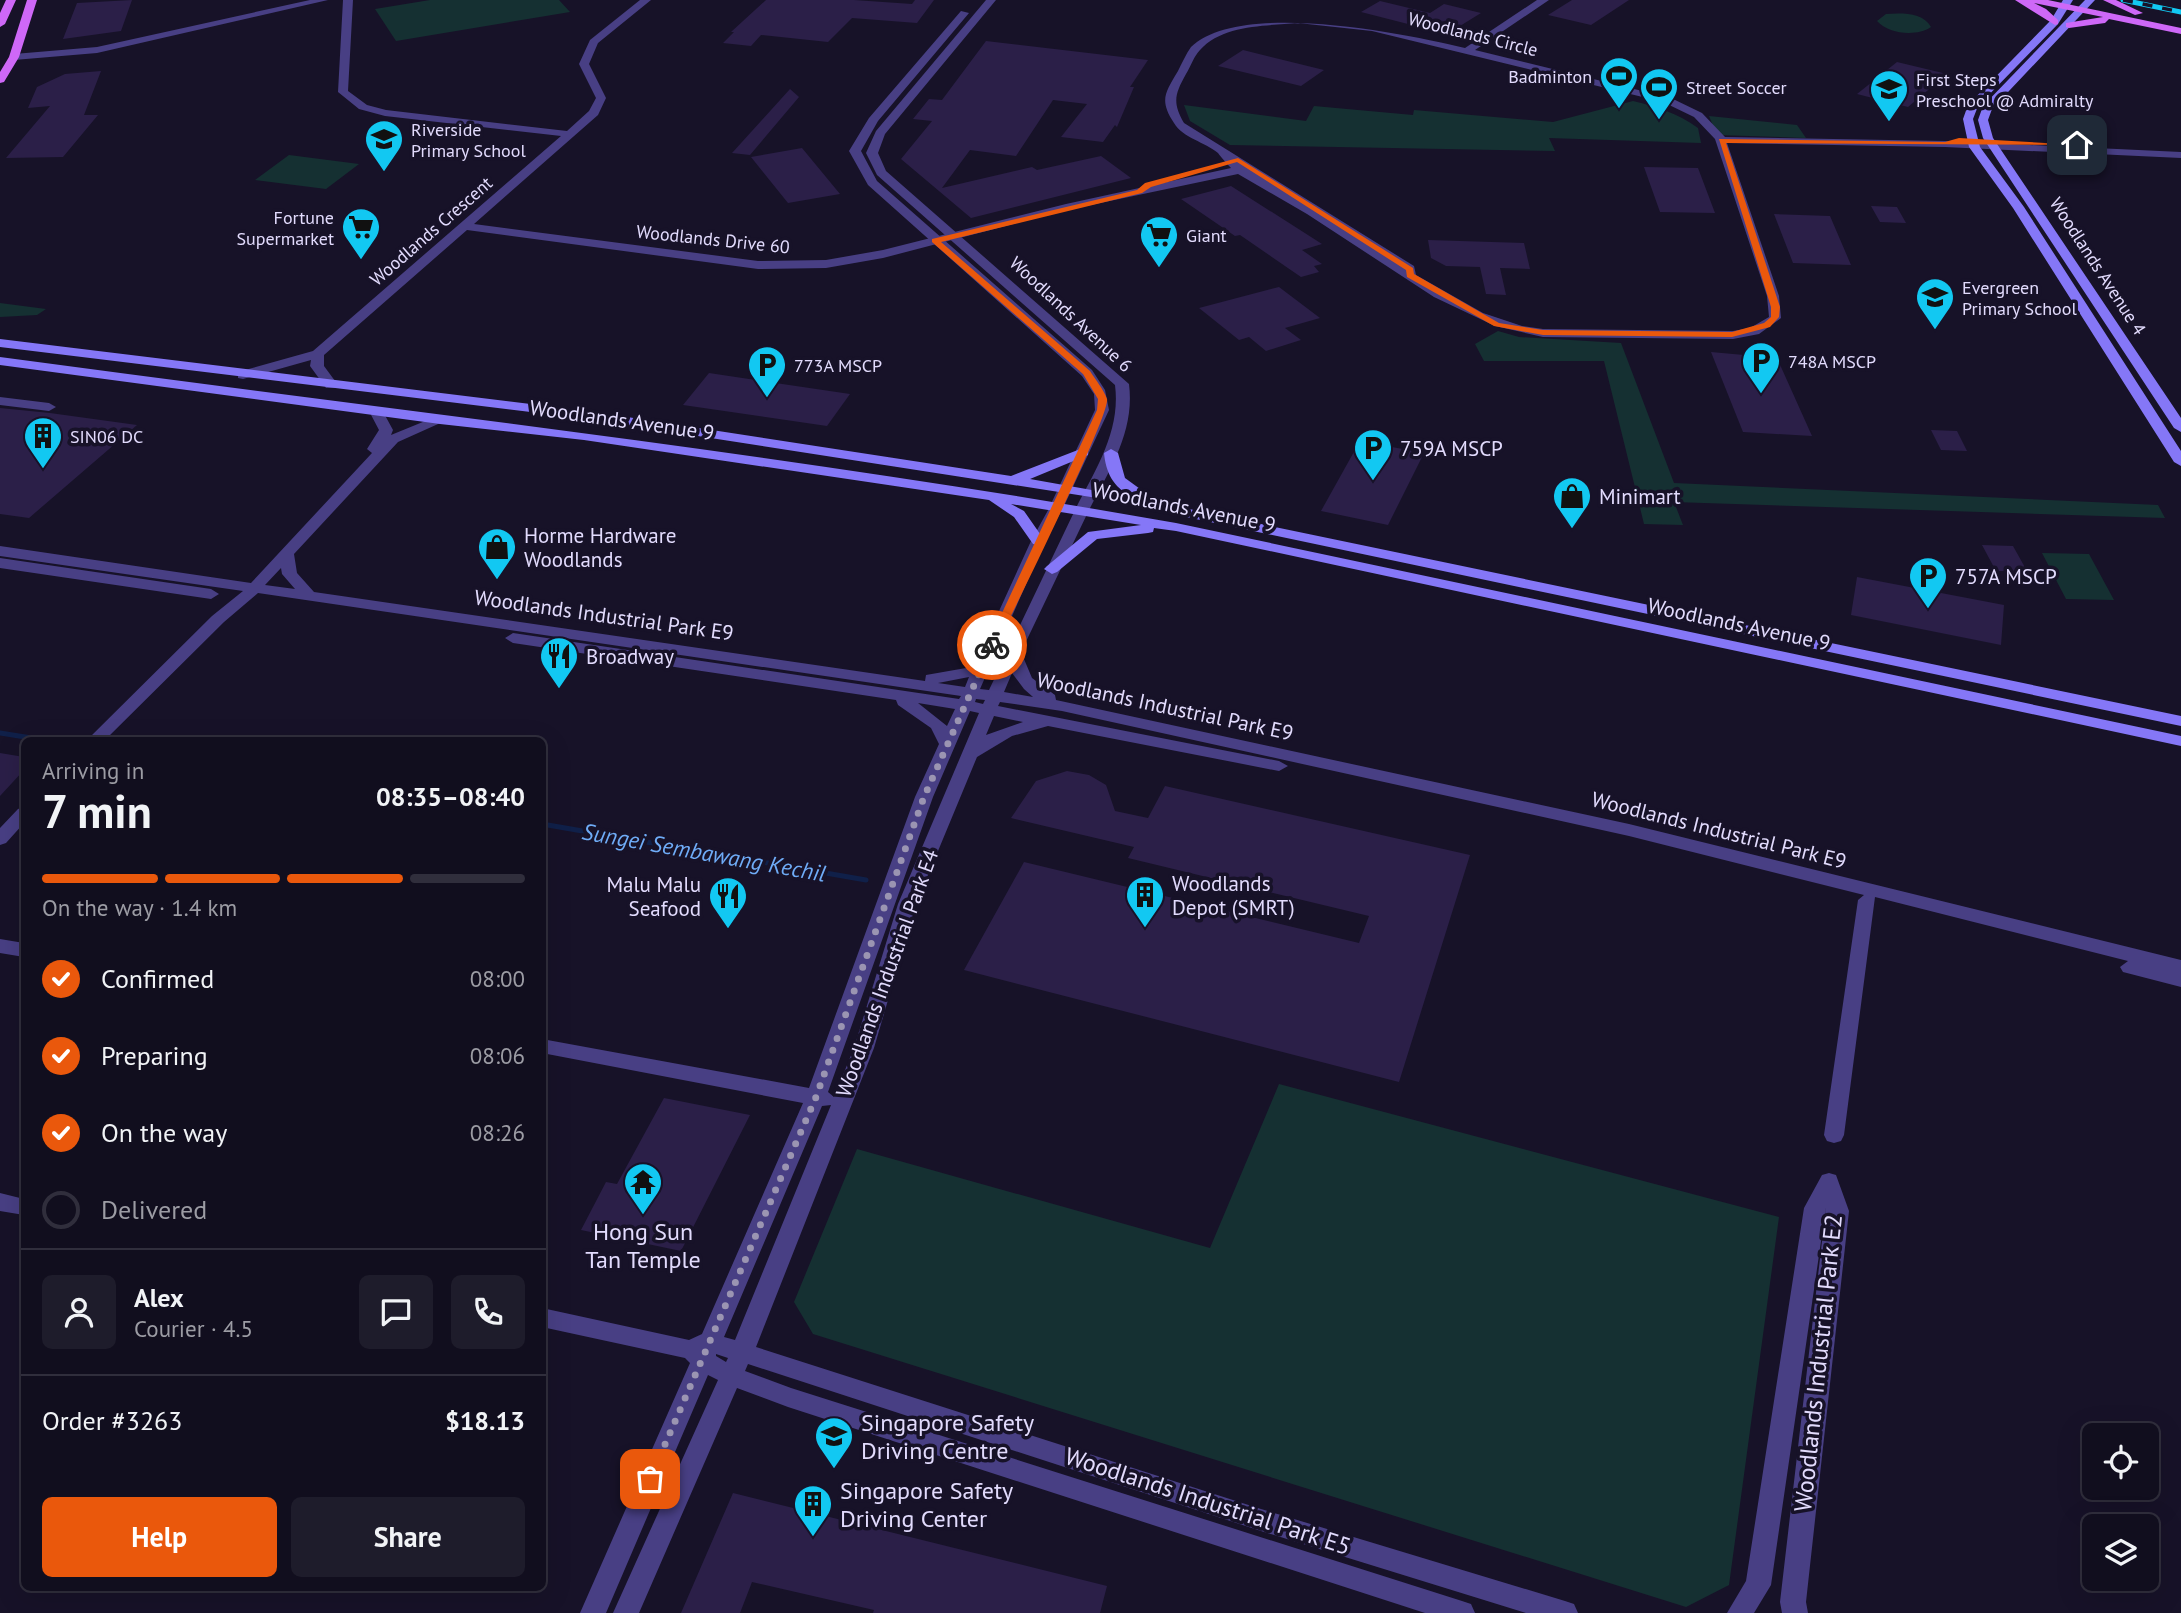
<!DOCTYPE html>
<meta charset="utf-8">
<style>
:root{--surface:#110e1e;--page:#1e1c2b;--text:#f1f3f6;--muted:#9c9ca4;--line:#302e3c;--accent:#ea580c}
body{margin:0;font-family:"PT Sans",sans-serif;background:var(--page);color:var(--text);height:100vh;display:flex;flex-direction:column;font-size:26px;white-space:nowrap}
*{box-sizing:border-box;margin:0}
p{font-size:23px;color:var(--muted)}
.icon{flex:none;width:38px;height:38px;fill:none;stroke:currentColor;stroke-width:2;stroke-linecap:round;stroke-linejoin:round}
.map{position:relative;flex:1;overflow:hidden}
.details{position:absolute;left:21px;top:737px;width:525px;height:854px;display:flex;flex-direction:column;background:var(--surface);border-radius:10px;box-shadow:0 7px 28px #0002,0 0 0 2px var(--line)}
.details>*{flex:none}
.buttons{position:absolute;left:2082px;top:1423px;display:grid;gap:14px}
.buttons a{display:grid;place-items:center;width:77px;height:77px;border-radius:10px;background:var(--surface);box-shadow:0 7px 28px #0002,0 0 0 2px var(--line);font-size:35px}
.pin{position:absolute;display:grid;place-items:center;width:60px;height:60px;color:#fff;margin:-30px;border-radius:14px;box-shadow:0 4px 10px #0006}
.courier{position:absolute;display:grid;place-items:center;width:70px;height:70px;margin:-35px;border:5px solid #ea580c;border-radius:50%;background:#fff;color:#222;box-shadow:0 2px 9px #0007}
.head em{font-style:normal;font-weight:600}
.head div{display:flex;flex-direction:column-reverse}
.head{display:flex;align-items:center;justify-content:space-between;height:119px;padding:0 21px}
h1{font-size:46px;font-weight:600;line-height:52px}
.bar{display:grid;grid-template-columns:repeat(4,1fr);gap:10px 7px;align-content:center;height:84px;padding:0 21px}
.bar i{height:9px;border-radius:5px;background:var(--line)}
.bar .active{background:var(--accent)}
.bar p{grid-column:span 4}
.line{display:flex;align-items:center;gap:18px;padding:0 21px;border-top:2px solid var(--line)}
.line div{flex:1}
.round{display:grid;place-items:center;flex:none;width:74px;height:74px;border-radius:10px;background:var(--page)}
ol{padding:0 21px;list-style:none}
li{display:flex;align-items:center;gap:21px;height:77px}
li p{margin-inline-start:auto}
li .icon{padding:7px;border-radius:50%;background:var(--accent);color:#fff;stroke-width:4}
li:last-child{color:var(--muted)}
li i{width:38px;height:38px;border:4px solid var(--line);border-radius:50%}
.button{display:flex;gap:14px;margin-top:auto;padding:14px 21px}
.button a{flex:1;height:80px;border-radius:10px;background:var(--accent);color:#fff;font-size:28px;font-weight:600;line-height:80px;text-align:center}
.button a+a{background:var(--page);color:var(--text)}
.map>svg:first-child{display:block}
.green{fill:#153032}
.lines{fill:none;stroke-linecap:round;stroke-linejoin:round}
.stream{stroke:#102049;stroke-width:5}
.building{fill:#2b1f48}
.minor{fill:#483f84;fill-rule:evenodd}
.tertiary{fill:#483f84;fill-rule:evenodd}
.secondary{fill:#8577f7;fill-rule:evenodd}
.primary{fill:#ce68f7;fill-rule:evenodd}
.rail-casing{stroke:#12c8f2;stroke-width:5}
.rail{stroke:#171228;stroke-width:3.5;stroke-dasharray:10;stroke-linecap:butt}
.route{fill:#ea580c}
.done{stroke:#9b95b2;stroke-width:7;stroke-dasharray:0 12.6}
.labels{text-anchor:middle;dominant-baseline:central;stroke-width:7;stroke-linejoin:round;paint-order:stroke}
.far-street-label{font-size:18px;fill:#e2dbfd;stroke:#171228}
.far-poi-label{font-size:18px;fill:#e2dbfd;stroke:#171228;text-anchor:start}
.street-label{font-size:21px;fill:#e2dbfd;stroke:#171228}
.poi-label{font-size:21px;fill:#e2dbfd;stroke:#171228;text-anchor:start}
.water-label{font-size:23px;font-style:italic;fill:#6facf7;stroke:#171228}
.near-poi-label{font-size:24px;fill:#e2dbfd;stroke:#171228;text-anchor:start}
.near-street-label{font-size:24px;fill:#e2dbfd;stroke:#171228}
</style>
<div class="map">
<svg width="2181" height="1613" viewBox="0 0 2181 1613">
<rect width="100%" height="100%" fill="#171228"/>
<path class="green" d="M430,0H559L570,12L396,41L375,9Z
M1886,14C1901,13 1923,12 1931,27C1916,37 1889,34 1877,21Z
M1633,101C1658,107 1677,113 1698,128L1701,143L1549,138L1555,151L1230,145L1190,121L1184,105L1306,121L1314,106L1413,115L1414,110L1553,122Z
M1709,116L1797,125L1806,138L1717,135Z
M289,155L359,164L326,189L255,180Z
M0,303L46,309L37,315L0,317Z
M1498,331L1519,337L1621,343L1674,483L2158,505L2165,518L1674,502L1683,525L1644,524L1604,361H1484L1475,344Z
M2042,553L2089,554L2114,600L2066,599Z
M1279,1084L1779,1217L1729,1585L1686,1607L813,1334L794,1302L857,1149L1210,1248Z"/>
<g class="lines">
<path class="stream" d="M0,733L44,740
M542,824L866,880"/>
</g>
<path class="building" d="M132,0L121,31L63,39L77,3Z
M766,0H854L912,4L915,0H934L917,23L852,18L828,42L761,35L751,46L723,43L734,32H731Z
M1572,0H1629L1591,25L1548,15Z
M1380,1L1430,13L1444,4L1481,13L1447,34L1361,12Z
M986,41L1148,60L1130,87H1134L1117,127L1115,125L1103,142L1061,137L1087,104L1053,100L1016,156L970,150L942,188L1032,167L1037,170L1101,156L1131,178L971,218L901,159L932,121L913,119L929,99L942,100Z
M1243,50L1324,70L1301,86L1218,66Z
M1897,62L1947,74L1908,107L1857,94Z
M101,71L84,115H98L63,157L6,158L50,106L28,108L37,87L65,74Z
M790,89L799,97L750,155L732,153Z
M802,148L840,194L788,203L751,157Z
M1644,167L1698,168L1715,213L1660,212Z
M1231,186L1322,244L1302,250L1322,264L1314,266L1319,272L1301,277L1240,235L1235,236L1181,199Z
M1871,206L1897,207L1906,223L1880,222Z
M1774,214L1830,216L1851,265L1793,263Z
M1428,240L1524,243L1530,269L1500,268L1506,295L1486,294L1480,267L1446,266L1431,258Z
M1279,287L1320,318L1285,328L1301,340L1266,351L1249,337L1239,340L1199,308Z
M1711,352L1777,358L1812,436L1743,432Z
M709,373L850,394L827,426L683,405Z
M0,408L50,413L137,425L29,518L0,514Z
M1931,430L1957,431L1967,451L1941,450Z
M1360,441L1424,453L1388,525L1321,511Z
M1982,545L2013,546L2027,571H1996Z
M1857,577L2004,605L2001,645L1851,615Z
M0,753L24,757V770L0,796Z
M1067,771L1089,775L1106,785L1115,811L1148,818L1165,786L1470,855L1399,1082L964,970L1024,862L1359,943L1369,916L1128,858L1134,847L1011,818L1036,781Z
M664,1098L750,1115L681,1251L581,1230L606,1182L617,1184Z
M733,1493L1107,1586L1100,1613H873L874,1610L752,1582L740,1613H681Z"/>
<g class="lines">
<path class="minor" d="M310,0H328L97,53L14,60L9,57L14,54L97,47Z
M343,0H353L348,91L367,105L386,110L567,131L589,111L596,98L579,64L590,40L640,0H651L598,43L589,64L606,98L598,115L474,224L758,261L826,260L883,250L1066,204L1231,168C1227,164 1221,157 1218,153C1205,142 1183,138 1174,123C1159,100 1165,93 1178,71C1182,63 1186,54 1191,47C1239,0 1403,33 1465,48L1537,0H1549L1475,50L1671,98L1702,113L1725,137L1945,141L2181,152V158L1945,147L1727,143L1779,296L1781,318L1759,334L1733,339L1543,337L1495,326L1434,297L1307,214L1238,174L1067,210L883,258L826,268L758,269L467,230L324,355V366L338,385L336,388H326L310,366L311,360L243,379L238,378V372L313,351L561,136L385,116L359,109L338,92ZM1298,23L1372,31L1663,102L1694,117L1715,139L1767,296L1769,317L1750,328L1733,331L1543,329L1522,326L1483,313L1416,275L1414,266L1184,123C1172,102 1175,94 1186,74C1191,66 1194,56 1200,50C1223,24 1267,26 1298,23Z
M0,397L49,403L56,407L49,411L0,405Z
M376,407L381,408L393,430L391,435L435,417H445L447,420L398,442L294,554L297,573L314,592L925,681L926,675L966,668L978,657L1031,541L1052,503H1062L1064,506L1045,541L980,689L989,690L1075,510L1082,506L1089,510L1021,652L1032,678L1055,695L1056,700L1629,824L2181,960V987L2123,972L2120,967L2128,961L1875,897L1844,1135L1841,1141L1834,1143L1827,1141L1824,1135L1858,900L1864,895L1629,836L1062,711L1000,702L998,706L1279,761L1288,766L1279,771L1048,726L1012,736L977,757L916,904L874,1048L756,1347L1261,1509L1565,1601L1574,1604L1578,1613H1526L1261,1531L748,1364L745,1371L791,1388L1462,1601L1471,1604L1475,1613H1425L788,1407L737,1388L639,1613H613L718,1380L708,1375L606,1613H580L690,1363L685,1358L542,1327V1308L689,1340L702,1334L803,1103L542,1053V1039L809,1088L915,797L939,744L931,728L898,705L896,700L513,643L505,638L513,633L959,699L961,696L258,593L224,622L105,740H87L212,616L243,591L0,556V546L251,583L372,453L367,449L379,430L369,411ZM281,568L282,574L295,589L265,585ZM1012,673L1024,689L1033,697L1004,692ZM969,677L965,687L938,683ZM976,699L985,700L983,704L975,702ZM918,703L955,709L947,726ZM970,711L979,713L898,904L854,1048L834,1097L828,1092L933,797ZM994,716L1023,722L986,735ZM831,1105L735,1340L724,1337L822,1106ZM716,1354L728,1358L726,1362L716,1356Z
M0,558L211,589L219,594L211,599L0,568Z
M24,807V823L6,843L0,845V828L18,809Z
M0,939L24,943V957L0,953Z
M1829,1173L1836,1175L1849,1211L1806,1602L1808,1613H1782L1780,1602L1826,1207L1771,1585L1754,1613H1727L1746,1581L1804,1208L1822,1175Z
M0,1193L24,1199V1215L0,1211Z"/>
<path class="tertiary" d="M986,0H996L885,134L878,153L886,171L1129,384C1135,431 1110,469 1089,510L1082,514L1075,510C1095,470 1121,432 1115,385L877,175L866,153L876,131Z
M961,11L969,13L878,121L861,151L877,181L1092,370L1105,390L1109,410L1064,506L1057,510L1050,506L1095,410L1094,394L1082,376L868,185L849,151L869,118Z"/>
<path class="secondary" d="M2063,0H2073L2058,24L1978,106L1973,119L1980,147L2024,207L2181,451V466L2174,462L2013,208L1969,147L1963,119L1968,105L2051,20Z
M2085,0H2095L1992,109L1988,120L1993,138L2181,418V432L2174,428L1983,138L1978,120L1983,106Z
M0,339L588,411L1011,476L1083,448L1088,449V455L1030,479L1131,497C1113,486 1106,473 1104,453L1111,449L1118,453L1125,478L1147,494L1149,497L1146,500L2181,716V726L1091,497L588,419L0,347Z
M0,357C392,410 786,454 1176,523L2181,736V746L1176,531L1154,528L1153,532L1148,533L1097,539L1057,572L1052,574L1044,569L1047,566L1088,532L1141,525L1011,504L1024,511L1045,541L1038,545L1033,544L1014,517L989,500L584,440L440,424L0,365Z"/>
<path class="primary" d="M6,0H16L5,24L0,27V13Z
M27,0H37L19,57L4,82L0,83V72L9,57Z
M2015,0H2048L2181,28V34L2109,19L2105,23L2069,28L2066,27V23L2103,17L2034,3L2046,9L2058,20V24L2055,25Z
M2103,0H2116L2143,13L2135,15Z"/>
<defs>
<path id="rail" d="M2123,0L2181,12"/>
</defs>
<use href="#rail" class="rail-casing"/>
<use href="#rail" class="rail"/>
</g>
<path class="route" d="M1959,138L2080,145L1726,143L1780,307L1779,317L1770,327L1732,337L1543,335L1494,326L1407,277L1406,270L1237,162L1151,187L1142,193L941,242L1090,371C1095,379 1104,390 1107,399C1111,414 1011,615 997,645L992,648L987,645L1097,410L1098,399L1083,374L932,242V239L1137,190L1145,183L1238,158L1413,268L1414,274L1499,323L1543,330L1732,332L1764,323L1771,317V307L1719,139L1945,142Z"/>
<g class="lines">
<path class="done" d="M650,1479L816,1097L924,797L992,645"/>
</g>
<defs>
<symbol id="stadium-pin" viewBox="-11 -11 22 30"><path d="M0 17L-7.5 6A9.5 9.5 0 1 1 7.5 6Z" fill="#12c8f2" stroke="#171228"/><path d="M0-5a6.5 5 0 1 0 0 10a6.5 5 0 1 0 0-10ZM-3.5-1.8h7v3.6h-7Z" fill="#111"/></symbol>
<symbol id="school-pin" viewBox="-11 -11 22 30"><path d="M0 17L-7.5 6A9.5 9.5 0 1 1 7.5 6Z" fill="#12c8f2" stroke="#171228"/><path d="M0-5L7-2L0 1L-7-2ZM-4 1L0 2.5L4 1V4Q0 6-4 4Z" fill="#111"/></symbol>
<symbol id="supermarket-pin" viewBox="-11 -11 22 30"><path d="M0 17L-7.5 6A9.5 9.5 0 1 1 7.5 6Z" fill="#12c8f2" stroke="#171228"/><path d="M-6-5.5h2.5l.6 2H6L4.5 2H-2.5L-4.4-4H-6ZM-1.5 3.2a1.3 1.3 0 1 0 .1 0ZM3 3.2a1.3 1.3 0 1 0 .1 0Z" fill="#111"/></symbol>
<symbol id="parking-pin" viewBox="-11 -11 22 30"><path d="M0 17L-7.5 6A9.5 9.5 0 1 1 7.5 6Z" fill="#12c8f2" stroke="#171228"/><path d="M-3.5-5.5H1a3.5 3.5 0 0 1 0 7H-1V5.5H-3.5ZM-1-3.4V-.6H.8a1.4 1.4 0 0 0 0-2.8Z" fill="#111"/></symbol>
<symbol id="building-pin" viewBox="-11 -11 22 30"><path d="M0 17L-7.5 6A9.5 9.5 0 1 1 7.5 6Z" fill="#12c8f2" stroke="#171228"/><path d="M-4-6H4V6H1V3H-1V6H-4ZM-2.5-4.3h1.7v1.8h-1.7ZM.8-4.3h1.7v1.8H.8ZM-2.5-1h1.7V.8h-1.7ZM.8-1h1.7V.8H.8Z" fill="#111"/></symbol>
<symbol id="shop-pin" viewBox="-11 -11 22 30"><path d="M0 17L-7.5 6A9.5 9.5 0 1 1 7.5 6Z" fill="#12c8f2" stroke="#171228"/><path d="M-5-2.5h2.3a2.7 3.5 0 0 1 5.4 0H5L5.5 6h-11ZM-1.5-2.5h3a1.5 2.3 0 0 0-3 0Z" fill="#111"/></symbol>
<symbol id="restaurant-pin" viewBox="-11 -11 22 30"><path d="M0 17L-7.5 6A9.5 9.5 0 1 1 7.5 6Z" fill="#12c8f2" stroke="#171228"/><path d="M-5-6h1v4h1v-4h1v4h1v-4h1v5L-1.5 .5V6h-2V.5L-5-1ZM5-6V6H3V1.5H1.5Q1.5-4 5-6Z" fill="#111"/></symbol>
<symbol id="temple-pin" viewBox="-11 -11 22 30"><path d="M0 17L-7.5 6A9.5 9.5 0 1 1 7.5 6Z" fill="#12c8f2" stroke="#171228"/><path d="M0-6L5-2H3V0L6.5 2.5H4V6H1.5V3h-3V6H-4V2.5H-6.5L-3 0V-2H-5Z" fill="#111"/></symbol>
</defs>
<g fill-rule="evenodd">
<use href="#stadium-pin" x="1597" y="54" width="44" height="60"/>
<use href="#stadium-pin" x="1637" y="65" width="44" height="60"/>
<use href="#school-pin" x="1867" y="67" width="44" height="60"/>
<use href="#school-pin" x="362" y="117" width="44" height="60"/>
<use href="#supermarket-pin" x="339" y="205" width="44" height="60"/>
<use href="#supermarket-pin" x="1137" y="213" width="44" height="60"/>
<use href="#school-pin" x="1913" y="275" width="44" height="60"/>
<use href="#parking-pin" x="1739" y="339" width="44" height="60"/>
<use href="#parking-pin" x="745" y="343" width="44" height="60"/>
<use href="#building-pin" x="21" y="414" width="44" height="60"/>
<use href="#parking-pin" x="1351" y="426" width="44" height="60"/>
<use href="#shop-pin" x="1550" y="474" width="44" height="60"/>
<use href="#shop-pin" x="475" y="525" width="44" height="60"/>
<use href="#parking-pin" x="1906" y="554" width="44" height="60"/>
<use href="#restaurant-pin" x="537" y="634" width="44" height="60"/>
<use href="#building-pin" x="1123" y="873" width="44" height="60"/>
<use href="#restaurant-pin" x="706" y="874" width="44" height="60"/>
<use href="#temple-pin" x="621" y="1160" width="44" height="60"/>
<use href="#school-pin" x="812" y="1414" width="44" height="60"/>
<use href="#building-pin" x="791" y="1482" width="44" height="60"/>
</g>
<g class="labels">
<g class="far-street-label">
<text transform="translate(1473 34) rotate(14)">Woodlands Circle</text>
<text transform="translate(431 231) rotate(-41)">Woodlands Crescent</text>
<text transform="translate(713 239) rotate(6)">Woodlands Drive 60</text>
<text transform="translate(2098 266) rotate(57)">Woodlands Avenue 4</text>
<text transform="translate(1071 314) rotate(43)">Woodlands Avenue 6</text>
</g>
<g class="far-poi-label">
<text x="1592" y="76" text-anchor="end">Badminton</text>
<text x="1916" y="79">First Steps<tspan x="1916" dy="21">Preschool @ Admiralty</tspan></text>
<text x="1686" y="87">Street Soccer</text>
<text x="411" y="129">Riverside<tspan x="411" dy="21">Primary School</tspan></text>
<text x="334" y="217" text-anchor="end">Fortune<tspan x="334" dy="21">Supermarket</tspan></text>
<text x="1186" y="235">Giant</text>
<text x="1962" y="287">Evergreen<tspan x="1962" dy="21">Primary School</tspan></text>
<text x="1788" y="361">748A MSCP</text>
<text x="794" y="365">773A MSCP</text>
<text x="70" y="436">SIN06 DC</text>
</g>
<g class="street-label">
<text transform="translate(622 420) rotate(8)">Woodlands Avenue 9</text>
<text transform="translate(1184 507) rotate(11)">Woodlands Avenue 9</text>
<text transform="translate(604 615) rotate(8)">Woodlands Industrial Park E9</text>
<text transform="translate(1739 624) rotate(12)">Woodlands Avenue 9</text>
<text transform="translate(1165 706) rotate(12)">Woodlands Industrial Park E9</text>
<text transform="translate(1719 830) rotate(14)">Woodlands Industrial Park E9</text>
<text transform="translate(887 973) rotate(-70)">Woodlands Industrial Park E4</text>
</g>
<g class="poi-label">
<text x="1400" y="448">759A MSCP</text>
<text x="1599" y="496">Minimart</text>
<text x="524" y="535">Horme Hardware<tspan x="524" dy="24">Woodlands</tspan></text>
<text x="1955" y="576">757A MSCP</text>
<text x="586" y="656">Broadway</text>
<text x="1172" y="883">Woodlands<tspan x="1172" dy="24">Depot (SMRT)</tspan></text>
<text x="701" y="884" text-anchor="end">Malu Malu<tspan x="701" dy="24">Seafood</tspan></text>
</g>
<g class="water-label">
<text transform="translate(704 852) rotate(10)">Sungei Sembawang Kechil</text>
</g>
<g class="near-poi-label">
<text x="643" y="1231" text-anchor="middle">Hong Sun<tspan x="643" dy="28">Tan Temple</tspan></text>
<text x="861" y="1422">Singapore Safety<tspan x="861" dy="28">Driving Centre</tspan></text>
<text x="840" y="1490">Singapore Safety<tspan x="840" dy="28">Driving Center</tspan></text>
</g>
<g class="near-street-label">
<text transform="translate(1818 1363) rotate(-84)">Woodlands Industrial Park E2</text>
<text transform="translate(1208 1501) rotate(18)">Woodlands Industrial Park E5</text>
</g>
</g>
</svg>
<div class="buttons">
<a><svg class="icon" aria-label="locate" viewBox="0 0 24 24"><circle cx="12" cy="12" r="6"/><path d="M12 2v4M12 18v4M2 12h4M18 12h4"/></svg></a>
<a><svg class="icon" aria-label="layers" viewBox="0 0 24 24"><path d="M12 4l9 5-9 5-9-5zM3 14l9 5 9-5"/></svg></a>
</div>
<div class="pin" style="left:650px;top:1479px;background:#ea580c"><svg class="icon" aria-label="bag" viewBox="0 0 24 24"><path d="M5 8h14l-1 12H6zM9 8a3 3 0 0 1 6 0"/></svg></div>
<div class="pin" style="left:2077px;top:145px;background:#1f2937"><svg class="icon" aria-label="home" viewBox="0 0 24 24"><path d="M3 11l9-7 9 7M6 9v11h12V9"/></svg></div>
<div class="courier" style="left:992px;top:645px"><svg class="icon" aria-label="bike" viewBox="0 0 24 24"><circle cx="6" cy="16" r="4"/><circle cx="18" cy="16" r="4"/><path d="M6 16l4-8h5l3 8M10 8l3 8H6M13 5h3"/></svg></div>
<section class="details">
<div class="head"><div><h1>7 min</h1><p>Arriving in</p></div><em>08:35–08:40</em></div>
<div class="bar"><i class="active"></i><i class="active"></i><i class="active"></i><i></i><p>On the way · 1.4 km</p></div>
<ol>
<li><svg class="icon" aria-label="check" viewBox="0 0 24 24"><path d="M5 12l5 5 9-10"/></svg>Confirmed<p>08:00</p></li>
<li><svg class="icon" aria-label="check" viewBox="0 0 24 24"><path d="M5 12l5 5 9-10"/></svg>Preparing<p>08:06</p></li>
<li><svg class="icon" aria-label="check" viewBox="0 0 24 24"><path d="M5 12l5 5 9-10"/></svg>On the way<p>08:26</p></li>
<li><i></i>Delivered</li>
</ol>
<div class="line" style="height:126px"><a class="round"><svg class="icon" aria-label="person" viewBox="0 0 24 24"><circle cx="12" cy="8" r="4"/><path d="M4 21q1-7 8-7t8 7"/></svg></a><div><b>Alex</b><p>Courier · 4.5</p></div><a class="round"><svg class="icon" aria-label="chat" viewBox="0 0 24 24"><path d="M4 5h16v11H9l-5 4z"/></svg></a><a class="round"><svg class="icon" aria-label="phone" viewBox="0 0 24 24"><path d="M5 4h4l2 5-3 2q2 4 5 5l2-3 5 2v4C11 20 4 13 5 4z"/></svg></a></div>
<div class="line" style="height:91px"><div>Order #3263</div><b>$18.13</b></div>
<div class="button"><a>Help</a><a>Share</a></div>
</section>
</div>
